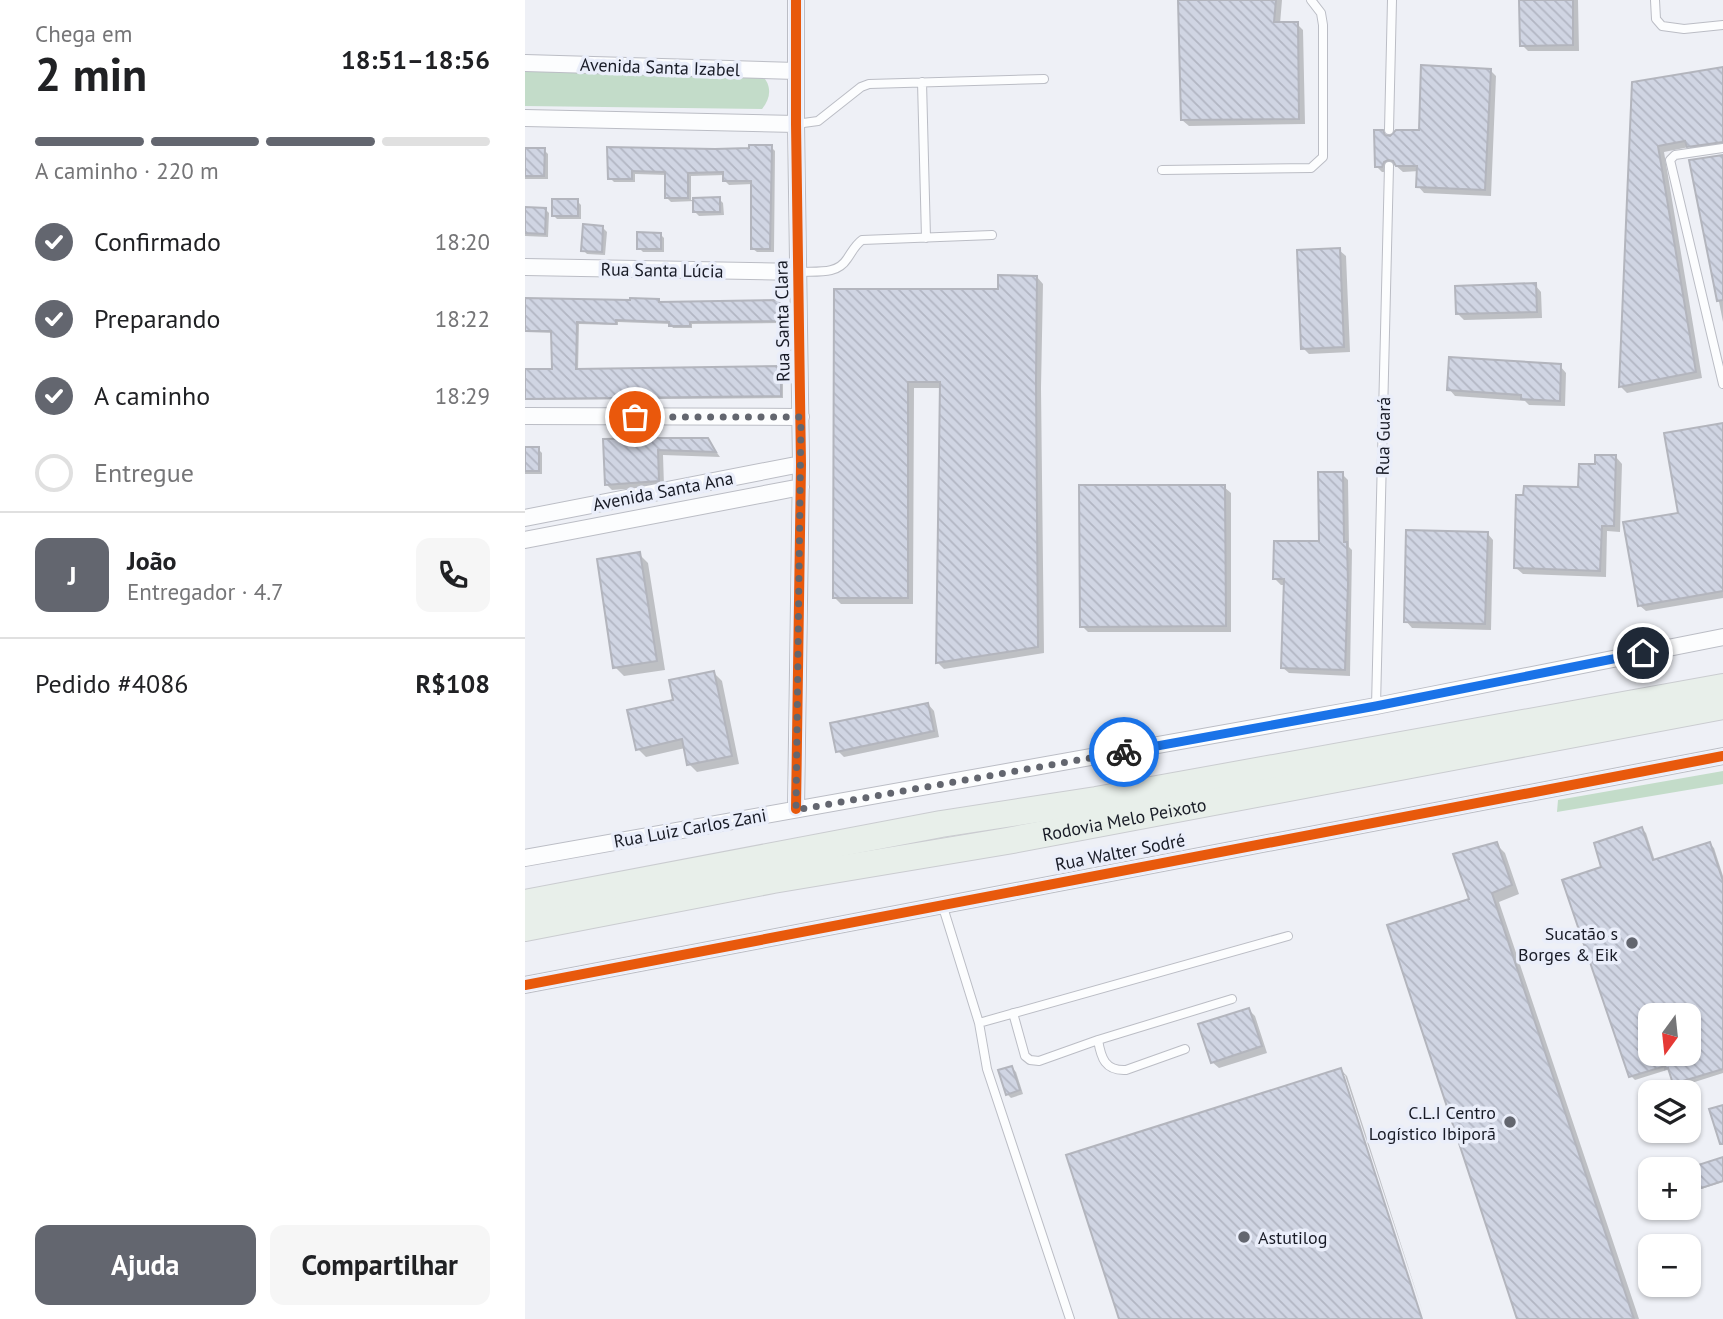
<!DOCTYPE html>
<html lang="pt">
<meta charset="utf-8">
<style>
:root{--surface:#fff;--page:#f6f6f6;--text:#202124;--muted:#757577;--line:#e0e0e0;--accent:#63666f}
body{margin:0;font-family:"PT Sans",sans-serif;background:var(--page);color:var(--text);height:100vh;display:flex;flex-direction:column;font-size:26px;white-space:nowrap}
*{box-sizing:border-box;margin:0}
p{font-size:23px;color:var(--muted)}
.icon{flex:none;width:38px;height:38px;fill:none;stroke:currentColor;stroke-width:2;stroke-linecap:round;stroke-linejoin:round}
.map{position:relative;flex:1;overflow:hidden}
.details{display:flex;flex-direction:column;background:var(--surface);width:525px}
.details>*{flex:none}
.needle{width:46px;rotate:195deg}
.controls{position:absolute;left:1113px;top:1003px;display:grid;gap:14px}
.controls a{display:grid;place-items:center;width:63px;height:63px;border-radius:14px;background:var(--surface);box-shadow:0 2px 5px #0004;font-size:35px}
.pin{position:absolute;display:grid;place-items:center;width:60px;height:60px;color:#fff;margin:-30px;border:4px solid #fff;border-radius:50%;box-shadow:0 2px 7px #0007}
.courier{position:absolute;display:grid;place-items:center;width:70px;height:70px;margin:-35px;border:5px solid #1a73e8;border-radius:50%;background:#fff;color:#222;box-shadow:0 2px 9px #0007}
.head em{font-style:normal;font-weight:800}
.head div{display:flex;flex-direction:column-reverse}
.head{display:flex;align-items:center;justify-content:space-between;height:119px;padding:0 35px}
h1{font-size:46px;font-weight:800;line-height:52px}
.bar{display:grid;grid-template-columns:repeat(4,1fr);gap:10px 7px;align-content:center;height:84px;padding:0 35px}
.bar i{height:9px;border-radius:5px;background:var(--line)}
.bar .selected{background:var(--accent)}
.bar p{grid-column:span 4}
.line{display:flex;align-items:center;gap:18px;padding:0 35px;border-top:2px solid var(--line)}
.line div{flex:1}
.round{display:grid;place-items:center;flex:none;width:74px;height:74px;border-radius:14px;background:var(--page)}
ol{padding:0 35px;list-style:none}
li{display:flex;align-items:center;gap:21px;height:77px}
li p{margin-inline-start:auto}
li .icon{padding:7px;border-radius:50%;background:var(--accent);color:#fff;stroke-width:4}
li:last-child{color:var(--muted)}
li i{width:38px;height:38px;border:4px solid var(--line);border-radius:50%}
.action{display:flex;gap:14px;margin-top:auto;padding:14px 35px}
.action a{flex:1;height:80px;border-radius:14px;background:var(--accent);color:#fff;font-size:28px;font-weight:800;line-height:80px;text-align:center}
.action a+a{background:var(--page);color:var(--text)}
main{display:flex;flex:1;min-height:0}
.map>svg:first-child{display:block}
.green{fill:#c3dcc9}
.shadow{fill:#0003;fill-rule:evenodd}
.building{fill:url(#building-back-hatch);stroke:#b3b5bd;stroke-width:2;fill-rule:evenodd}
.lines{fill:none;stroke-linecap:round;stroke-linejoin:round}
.lane-casing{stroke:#bbbdc5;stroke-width:10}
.street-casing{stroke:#bbbdc5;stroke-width:18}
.primary-casing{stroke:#caccd0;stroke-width:28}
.lane{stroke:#fcfdfe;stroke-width:8}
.street{stroke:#fcfdfe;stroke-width:16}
.primary{stroke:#e8efea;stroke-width:26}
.cycleway-casing{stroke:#eaeefa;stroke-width:15}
.cycleway{stroke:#e8590c;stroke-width:10}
.done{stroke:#63666f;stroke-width:7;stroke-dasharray:0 12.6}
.route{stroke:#1a73e8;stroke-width:9}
.poi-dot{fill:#63666f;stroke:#eaeefa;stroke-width:2.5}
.labels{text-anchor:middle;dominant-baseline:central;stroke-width:7;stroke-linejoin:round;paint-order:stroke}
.street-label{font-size:18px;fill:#181b26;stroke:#eaeefa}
.poi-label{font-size:18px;fill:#181b26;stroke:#eaeefa;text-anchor:end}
</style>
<main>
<section class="details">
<div class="head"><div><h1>2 min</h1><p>Chega em</p></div><em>18:51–18:56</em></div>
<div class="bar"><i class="selected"></i><i class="selected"></i><i class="selected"></i><i></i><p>A caminho · 220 m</p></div>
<ol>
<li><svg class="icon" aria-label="check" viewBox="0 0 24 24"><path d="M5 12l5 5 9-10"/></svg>Confirmado<p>18:20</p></li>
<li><svg class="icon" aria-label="check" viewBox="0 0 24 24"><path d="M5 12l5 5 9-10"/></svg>Preparando<p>18:22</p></li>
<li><svg class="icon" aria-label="check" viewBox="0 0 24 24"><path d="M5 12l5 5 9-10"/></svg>A caminho<p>18:29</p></li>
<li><i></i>Entregue</li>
</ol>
<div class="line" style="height:126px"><b class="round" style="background:var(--accent);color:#fff">J</b><div><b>João</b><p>Entregador · 4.7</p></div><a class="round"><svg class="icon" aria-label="phone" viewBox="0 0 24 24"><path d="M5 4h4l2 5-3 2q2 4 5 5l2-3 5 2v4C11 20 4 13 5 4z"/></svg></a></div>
<div class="line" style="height:91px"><div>Pedido #4086</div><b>R$108</b></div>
<div class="action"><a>Ajuda</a><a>Compartilhar</a></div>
</section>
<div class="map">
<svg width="1198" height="1319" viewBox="0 0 1198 1319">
<defs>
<pattern id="building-back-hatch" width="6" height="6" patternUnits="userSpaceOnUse" patternTransform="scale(1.75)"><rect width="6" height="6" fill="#d0d5e3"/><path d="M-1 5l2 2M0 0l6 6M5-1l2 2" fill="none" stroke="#b2b6c3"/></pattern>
</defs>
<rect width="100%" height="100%" fill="#eef0f6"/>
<path class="green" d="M0,69L234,73C247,83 247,97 237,109L0,106Z
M1198,771V784L1032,812L1033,800Z"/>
<path class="shadow" d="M655,0H757L755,24H772L778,30L780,124L664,126L657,120Z
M996,0H1053L1054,51H1003L997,45Z
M1198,68V149L1170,152L1164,147L1139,152L1177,378L1102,393L1096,387L1109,84Z
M965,70L971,76L966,196L899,193L893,186L894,171L878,172L870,165L864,168L863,172H857L851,166L862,138L895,132Z
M246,147L250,151L249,252H232L228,249V184L204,185L200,181V175L166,176V200L194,199L198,203L199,215L174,216L170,212V201L146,202L142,198V175L110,174V182H89L85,178L84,149L190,151Z
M0,149L19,150L23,154V179H0Z
M1198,156V322L1166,161Z
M52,201L56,205V219H32L28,215Z
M0,208L20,209L24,213L23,237L0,236Z
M78,228L82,232L80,255L62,254L58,250Z
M135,234L139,238V252H118L114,248Z
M814,250L821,256L825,352L784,354L778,348Z
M512,277L518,284L516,388L519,653L419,669L413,663L417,388H389L388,604H316L309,597L310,291H475Z
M1010,285L1016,292L1017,318L939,320L933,314Z
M0,300L133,301L136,304L254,301L256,304V323L167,324V328H148L145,324L93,322V325L54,324L53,371L255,368L258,371V398L0,400V371L28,370V333L0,332Z
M1035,366L1041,373L1040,406L1004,405L1000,401L930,396L924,389Z
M1198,424V598L1121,611L1114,605Z
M183,440L195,457L138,455L139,486L87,490L81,484L80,441Z
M0,449H13L17,453V474H0Z
M1091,457L1097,464L1095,532L1082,531L1081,577L998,574L991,568L1072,466Z
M817,474L823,480L824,547L827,550L825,676L764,673L757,667L760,585H756L750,579L796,543Z
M699,487L706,493V632H563L557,626Z
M962,533L968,540L966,630L887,628L881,621Z
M114,554L123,563L140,670L99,676L90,667Z
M189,673L197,681L214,764L172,772L164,764L160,748L121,757L113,749L150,701Z
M403,704L409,711L414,737L319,757L313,751Z
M1117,829L1121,833L1130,861L1185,844L1189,848L1198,876V1073L1154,1087L1150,1083L1145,1069L1110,1080L1106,1076L1079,868ZM1125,1015H1164V1054H1125Z
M971,844L980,853L994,894L974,902L1114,1319H993L946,900Z
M724,1010L730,1016L742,1053L694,1068L687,1062Z
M487,1068L491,1072L498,1094L486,1098L482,1094Z
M816,1070L822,1076L900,1319L820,1075H817L896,1319H596Z
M1150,1158L1155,1169H1136L1134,1163Z
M1198,1159V1182L1164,1193V1170Z
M1164,1197L1168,1209L1152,1214L1149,1208H1164Z"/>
<path class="building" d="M653,0H751L749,22H773L774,119L656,120Z
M994,0H1048V45L995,46Z
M896,65L966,69L960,190L891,187L892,166H871L868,161L863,160L859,162L857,167H850L849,130H858L860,135L865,136L871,130H894Z
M1198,67V142L1162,147L1160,141L1133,146L1171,372L1094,387L1107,82Z
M224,145H247L245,249H226V181H198V172L163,173V198H140V172L107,171V179H83L82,147L190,149L224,148Z
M0,148H20L19,176H0Z
M1198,155V300L1192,301L1164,160Z
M195,197V212H168V198Z
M27,199H53V216H27Z
M0,207L21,208L20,234L0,233Z
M58,224L78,226L77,252L56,251Z
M112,232L136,233V249H112Z
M815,248L819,347L776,349L772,250Z
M473,275L512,276L511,381L513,647L411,663L415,382H383V598H308L309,289H473Z
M1011,283L1012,312L931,314L930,286Z
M0,298L105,300V298L134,299V302L255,300L254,321L165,322V326H144V322L91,320V324L52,322L51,369L256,366V396L0,399V369H27L26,331H0Z
M924,357L1036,364L1035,401L996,399V395L922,390Z
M1198,423V591L1113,606L1098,522L1153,513L1139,433Z
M132,438H183L191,452L133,450L134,481L80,485L78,439Z
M0,447H14V471H0Z
M1070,455H1091L1089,526H1077L1075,571L989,568L991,495H998L999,486L1053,487L1054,464H1070Z
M793,472H818L819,542H822L823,584L820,670L756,668L759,579H748L749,541H794Z
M554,485H700L701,626L555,627Z
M881,530L963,532L960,624L879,622Z
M115,552L132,661L88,668L72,559Z
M189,671L207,756L162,765L157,739L111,750L102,710L148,700L144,680Z
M403,703L409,731L311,752L305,723Z
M1117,827L1128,860L1185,842L1198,881V1069L1148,1084L1143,1068L1140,1069V1066L1104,1077L1037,880L1076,867L1069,843ZM1125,1015H1164V1054H1125Z
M972,842L987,885L967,893L1109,1319H992L862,925L944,899L928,854Z
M724,1008L737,1046L686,1063L673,1024Z
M487,1066L495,1090L481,1095L473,1070Z
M816,1068L897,1319H594L541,1155Z
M1198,1105V1144H1195L1184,1109Z
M1198,1157V1181L1164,1192V1168Z"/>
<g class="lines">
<defs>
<path id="lane" d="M1130,0L1131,19L1137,26L1159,29L1198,25
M397,82L401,238
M271,124L293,121L336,87L344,84L519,79
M864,130L867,0
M1198,148L1150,155L1145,160L1198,384
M637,170L786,168L798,157V25L796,13L786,0
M274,272C292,271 312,275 322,259C327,252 330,245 337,240L467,235
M851,706L864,166
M417,904L454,1023L462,1069L545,1319
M488,1013L500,1056L505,1060L514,1061L573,1040L707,999
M454,1023L763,936
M573,1040C576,1058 580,1071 601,1070L660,1049"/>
<path id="street" d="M0,63L271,71
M0,118L271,124
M0,267L274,272
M0,416L276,417
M0,518L276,464
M0,540L276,487
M271,809L276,464L271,124V0
M0,858L851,706L1198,637
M0,985L1198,756"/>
<g id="primary">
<path d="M0,903L416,824L571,800L1198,687"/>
<path id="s1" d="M0,928L248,880L482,841L1198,706"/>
</g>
</defs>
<use href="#lane" class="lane-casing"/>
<use href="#street" class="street-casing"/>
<use href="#primary" class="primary-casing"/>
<use href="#lane" class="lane"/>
<use href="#street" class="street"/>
<use href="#primary" class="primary"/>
<defs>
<path id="cycleway" d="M271,809L276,464L271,124V0
M0,985L1198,756"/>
</defs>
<use href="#cycleway" class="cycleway-casing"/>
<use href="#cycleway" class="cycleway"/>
</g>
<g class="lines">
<path class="done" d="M110,417H276L271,810L599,752"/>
<path class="route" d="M599,752L851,706L1118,653"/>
</g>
<g class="poi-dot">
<circle cx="1107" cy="943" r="7"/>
<circle cx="985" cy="1122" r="7"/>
<circle cx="719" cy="1237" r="7"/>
</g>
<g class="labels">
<g class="street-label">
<text transform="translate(135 67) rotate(2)">Avenida Santa Izabel</text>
<text transform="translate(137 270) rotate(1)">Rua Santa Lúcia</text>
<text transform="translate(257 321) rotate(-91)">Rua Santa Clara</text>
<text transform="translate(858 436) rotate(-89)">Rua Guará</text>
<text transform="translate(138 491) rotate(-11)">Avenida Santa Ana</text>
<text stroke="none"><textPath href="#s1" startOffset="609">Rodovia Melo Peixoto</textPath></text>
<text transform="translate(165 828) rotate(-10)">Rua Luiz Carlos Zani</text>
<text transform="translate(595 852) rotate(-11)">Rua Walter Sodré</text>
</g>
<g class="poi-label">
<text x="1093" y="933">Sucatão s<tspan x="1093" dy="21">Borges &amp; Eik</tspan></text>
<text x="971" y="1112">C.L.I Centro<tspan x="971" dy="21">Logístico Ibiporã</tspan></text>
<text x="733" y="1237" text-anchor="start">Astutilog</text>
</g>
</g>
</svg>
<div class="controls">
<a><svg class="needle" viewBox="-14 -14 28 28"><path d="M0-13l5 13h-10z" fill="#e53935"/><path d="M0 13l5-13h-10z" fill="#757577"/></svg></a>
<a><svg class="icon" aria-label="layers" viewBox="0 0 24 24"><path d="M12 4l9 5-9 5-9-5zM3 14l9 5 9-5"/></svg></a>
<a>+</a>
<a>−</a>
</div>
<div class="pin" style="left:110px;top:417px;background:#ea580c"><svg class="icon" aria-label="bag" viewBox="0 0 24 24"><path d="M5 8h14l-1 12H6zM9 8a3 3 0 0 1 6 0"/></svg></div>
<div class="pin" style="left:1118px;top:653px;background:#1f2937"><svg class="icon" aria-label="home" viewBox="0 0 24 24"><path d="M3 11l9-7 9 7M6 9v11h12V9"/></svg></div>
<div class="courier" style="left:599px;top:752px"><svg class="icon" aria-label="bike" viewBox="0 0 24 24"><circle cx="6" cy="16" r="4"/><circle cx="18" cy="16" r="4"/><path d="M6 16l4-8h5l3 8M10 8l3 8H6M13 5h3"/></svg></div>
</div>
</main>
